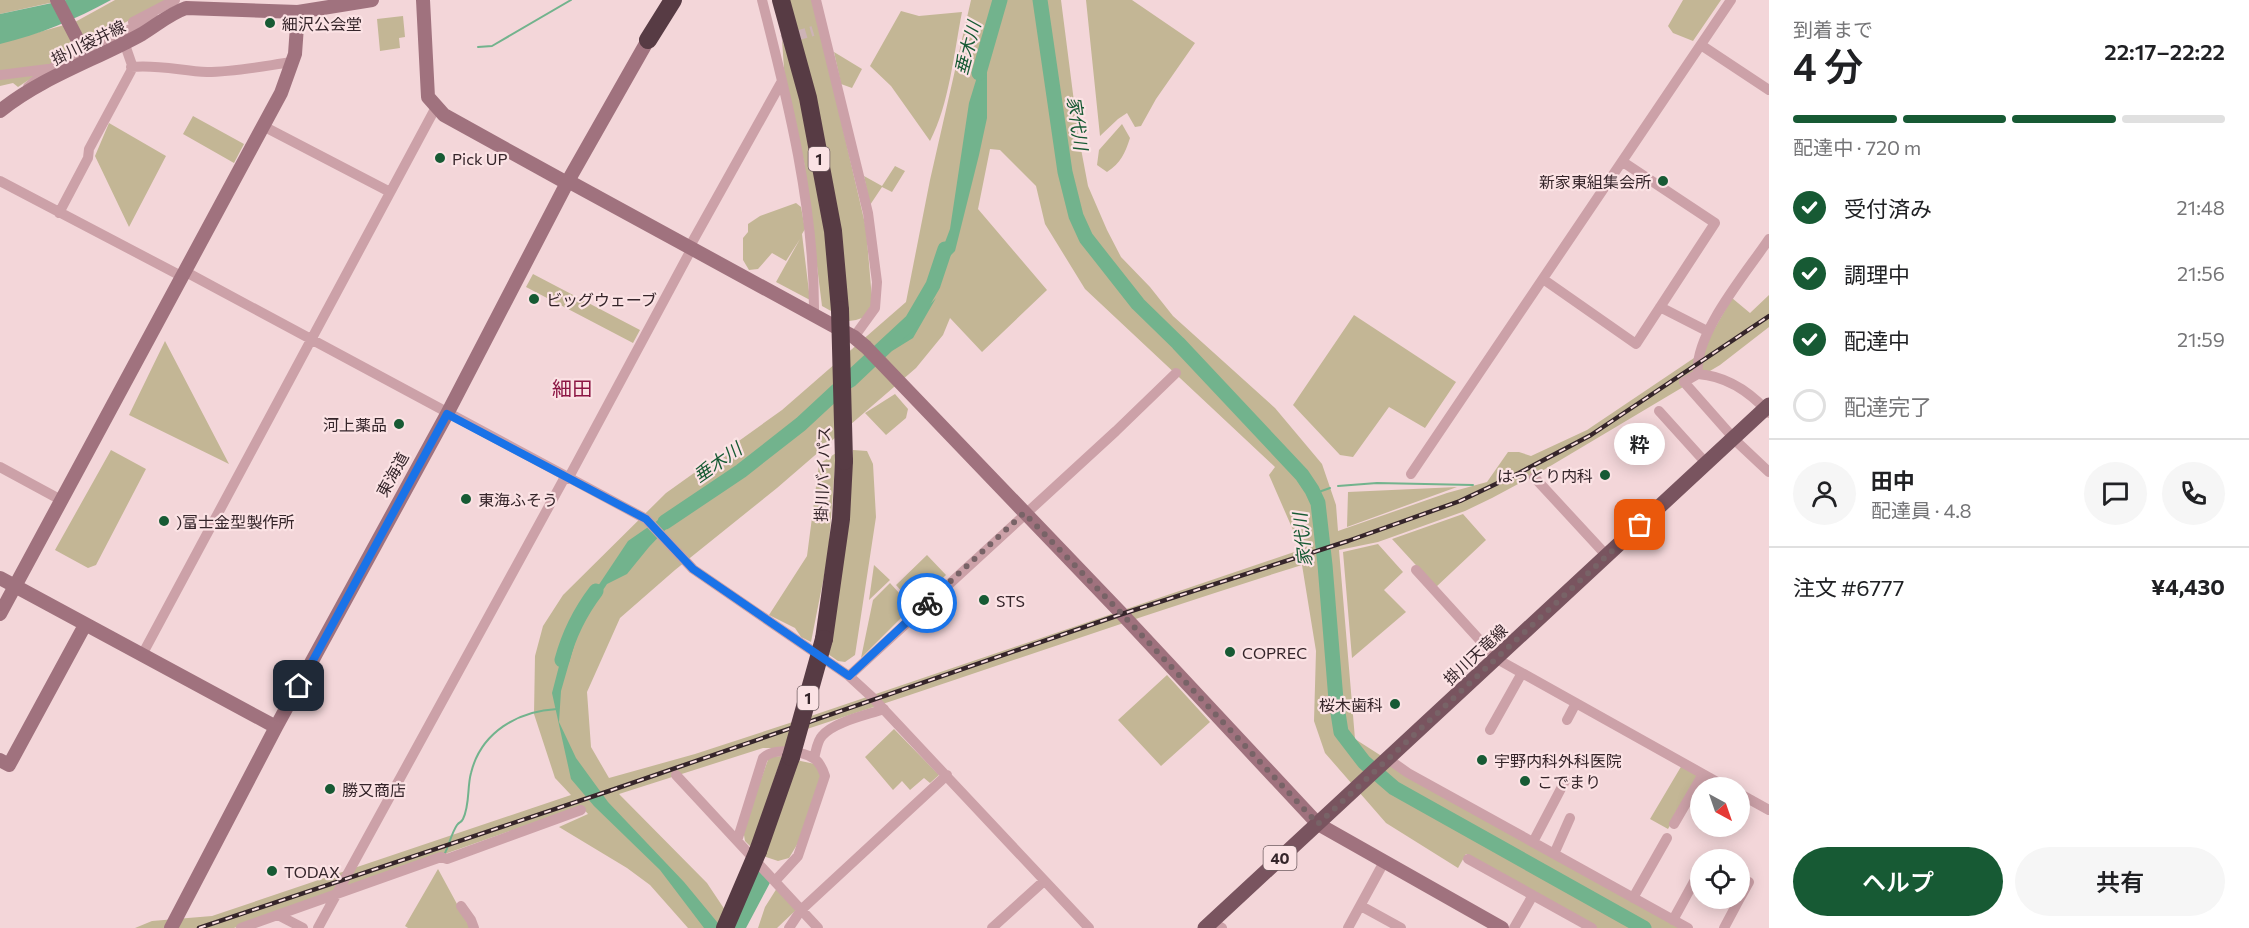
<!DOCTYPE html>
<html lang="ja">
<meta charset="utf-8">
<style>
:root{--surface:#fff;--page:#f6f6f6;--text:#202124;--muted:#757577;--line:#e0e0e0;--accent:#175a34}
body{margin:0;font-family:Commissioner,"Noto Sans JP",sans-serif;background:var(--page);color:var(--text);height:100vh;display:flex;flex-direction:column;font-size:22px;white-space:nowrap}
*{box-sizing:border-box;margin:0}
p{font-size:20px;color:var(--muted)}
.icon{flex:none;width:33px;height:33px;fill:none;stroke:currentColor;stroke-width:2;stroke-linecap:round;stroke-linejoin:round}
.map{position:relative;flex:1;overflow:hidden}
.details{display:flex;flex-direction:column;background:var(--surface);width:480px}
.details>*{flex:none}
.needle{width:39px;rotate:140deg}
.fabs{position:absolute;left:1690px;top:777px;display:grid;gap:12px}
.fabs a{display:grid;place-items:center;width:60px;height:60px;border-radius:50%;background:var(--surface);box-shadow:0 3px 15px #0003;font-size:30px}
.pin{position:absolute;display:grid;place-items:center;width:51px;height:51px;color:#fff;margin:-26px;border-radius:12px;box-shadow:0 3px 9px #0006}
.courier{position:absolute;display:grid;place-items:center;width:60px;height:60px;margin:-30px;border:4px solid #1a73e8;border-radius:50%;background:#fff;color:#222;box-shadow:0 2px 8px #0007}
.bubble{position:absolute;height:42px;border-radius:21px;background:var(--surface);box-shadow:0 3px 15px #0003;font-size:20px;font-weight:600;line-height:42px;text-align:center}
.head em{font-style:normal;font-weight:600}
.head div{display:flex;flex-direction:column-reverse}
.head{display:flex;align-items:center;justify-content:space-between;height:102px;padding:0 24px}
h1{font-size:39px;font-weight:600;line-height:45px}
.bar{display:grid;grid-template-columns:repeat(4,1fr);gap:9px 6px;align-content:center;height:72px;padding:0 24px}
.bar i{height:8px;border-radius:4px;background:var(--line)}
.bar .active{background:var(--accent)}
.bar p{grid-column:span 4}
.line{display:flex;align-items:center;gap:15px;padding:0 24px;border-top:2px solid var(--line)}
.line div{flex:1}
.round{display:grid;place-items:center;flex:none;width:63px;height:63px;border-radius:32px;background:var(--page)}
ol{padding:0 24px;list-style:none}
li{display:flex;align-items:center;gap:18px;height:66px}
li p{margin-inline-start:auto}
li .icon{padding:6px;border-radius:50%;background:var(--accent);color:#fff;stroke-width:4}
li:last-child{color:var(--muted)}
li i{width:33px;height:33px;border:3px solid var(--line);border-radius:50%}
.cta{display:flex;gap:12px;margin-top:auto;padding:12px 24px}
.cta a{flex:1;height:69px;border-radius:36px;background:var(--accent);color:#fff;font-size:24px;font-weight:600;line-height:69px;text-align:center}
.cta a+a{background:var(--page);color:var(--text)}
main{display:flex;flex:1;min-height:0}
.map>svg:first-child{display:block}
.green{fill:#c3b695;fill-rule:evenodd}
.water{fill:#72b38d}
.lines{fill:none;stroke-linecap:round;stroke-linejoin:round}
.stream{stroke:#72b38d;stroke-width:2}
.river{stroke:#72b38d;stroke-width:15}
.street-tunnel{stroke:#cdb3b6;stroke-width:10;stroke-dasharray:10 5;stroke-linecap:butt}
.street{stroke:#cca1a8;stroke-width:10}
.secondary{stroke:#a0727e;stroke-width:14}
.primary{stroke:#79545f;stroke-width:15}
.highway{stroke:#573b44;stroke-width:18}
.rail-casing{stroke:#35252a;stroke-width:4.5}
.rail{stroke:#fbe2e4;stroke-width:2;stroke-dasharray:7;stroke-linecap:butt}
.highway-bridge{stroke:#573b44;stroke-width:18}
.done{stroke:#786367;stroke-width:6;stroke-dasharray:0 10.8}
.route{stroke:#1a73e8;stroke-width:8}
.poi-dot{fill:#175a34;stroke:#fbe2e4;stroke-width:2}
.labels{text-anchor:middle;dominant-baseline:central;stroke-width:4.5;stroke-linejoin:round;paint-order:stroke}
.shield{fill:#fbe2e4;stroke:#705e62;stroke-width:1.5}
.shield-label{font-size:15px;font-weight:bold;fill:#35252a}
.poi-label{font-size:16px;fill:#35252a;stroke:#fbe2e4;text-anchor:start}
.street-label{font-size:16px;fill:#35252a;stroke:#fbe2e4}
.water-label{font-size:18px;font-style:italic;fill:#175a34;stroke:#fbe2e4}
.quarter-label{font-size:20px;fill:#8c1644;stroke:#fbe2e4}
</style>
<main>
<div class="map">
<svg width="1769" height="928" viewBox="0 0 1769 928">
<rect width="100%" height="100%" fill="#f3d6d9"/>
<path class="green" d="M0,0H56L54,2L0,14Z
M115,0H167L115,28L83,38L74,50L18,87L13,83L0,86V43L75,22Z
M788,0H813L866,228L872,299V305L865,317L856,320L849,321L822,306L804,162L785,83L782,40L789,8Z
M971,0H1061L1078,133L1088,186L1107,230L1121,257L1150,287L1173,316L1275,408L1322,464L1336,505L1338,531L1447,493L1487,482L1508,452H1519L1531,456L1587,430L1700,354L1732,298L1750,313L1769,295V327L1720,365L1542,471L1492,498L1465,511L1378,542L1339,550L1355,739L1408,773L1688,928H1594L1466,854L1458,868L1386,823L1325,753L1314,721L1316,651L1302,565C1133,618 967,677 798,732L787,748H763L619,794L707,883L737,928H688L650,885L627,868L559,827L588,814L581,806L234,928H135L152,921L212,916L571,795L555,778L534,714L535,656L543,626L563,595L666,493L782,410L906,302L930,180ZM990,149L1000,150L1036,186L1045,224L1085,289L1275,467L1269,475L1293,530L1300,550L802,719L695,754L609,778L591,747L587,692L620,618L675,570L777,488L916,368L943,335L950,318L982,352L1047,290L978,209Z
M1086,0H1132L1195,43L1156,99L1141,126L1135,127L1127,113L1118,119L1100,136Z
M1683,0H1721L1693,41L1673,33L1668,26Z
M901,11L919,16L962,12C954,53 949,105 930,141L891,86L870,66Z
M403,16L405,37L399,38L400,48L380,51L377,19Z
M834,52L862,69L852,88L841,84Z
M193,116L244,144L234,163L183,134Z
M109,123L166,156L129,227L95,156Z
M1122,124L1130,138C1125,153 1121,163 1107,172L1097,165L1099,150Z
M895,166L905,171L892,192L882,187L870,205L864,176L882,186Z
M796,203L801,207L805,229L802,234L810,300L776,282L800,239L786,261L772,253L758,269L749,270L743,260V238L748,232V224L760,216Z
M533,274L640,330L633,343L526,287Z
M1354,315L1456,382L1425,428L1389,407L1353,457L1340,455L1293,405Z
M165,341L229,464L129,415Z
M895,394L908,409L906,418L886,435L865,413Z
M111,450L146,469L96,565L88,568L55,550Z
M853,450L867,451L873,464L876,517L855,655L845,662L838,661L828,654Z
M836,453L828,556L811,642L801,637L795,628L769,615L807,556L819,464Z
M1457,487L1347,527L1348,492Z
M1463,514L1486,540L1436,587L1392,539Z
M1378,544L1403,572L1384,590L1406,612L1352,658L1343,552Z
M927,555L946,575L914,605L896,585Z
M874,565L890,580L869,600Z
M890,583L912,607L861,658L873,600Z
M1167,675L1210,722L1161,766L1118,720Z
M894,729L939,775L930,783L924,778L910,790L902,781L893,790L865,757Z
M782,756L751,847L745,841L743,829L769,757Z
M796,760L815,764L821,775L798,843L789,858L778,861L763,856Z
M1682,765L1700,775L1668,829L1650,819Z
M438,869L470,928H408L405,926Z
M777,888L796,910L777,928H758L765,907Z"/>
<path class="water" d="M66,0H111C74,20 41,34 0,44V14Z
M984,54L987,68V118L979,155L955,251L938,268L941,253L950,229L969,103Z
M936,298L913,338L892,351L855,386L832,399L910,325Z
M687,507L649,547L627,574L607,584L580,625L561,691L559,722L576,758L608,802L684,882L722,928H704L660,870L594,806L571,779L552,693L564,647L584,607L628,541L664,516Z
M759,864L772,879L746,928H732Z"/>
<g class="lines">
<path class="stream" d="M478,47L492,46L571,0
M1338,486L1377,483L1473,485
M1313,494L1330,488
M444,855C449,846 451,834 457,825C460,821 461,823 463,819C470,805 467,787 471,773C481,732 518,711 557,709"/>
<path class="river" d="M1040,0L1065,172L1076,216L1086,238L1138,304L1178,343L1302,475L1312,490L1318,503L1325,565L1336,700L1341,732L1364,762L1394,788L1644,928
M979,73L1000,0
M665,522L741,471L801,424L912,321L933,285L945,249
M562,660C569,634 580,612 596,591"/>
<path class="street-tunnel" d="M782,40L813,31"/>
<path class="street" d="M762,0C788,101 815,209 814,315
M816,0L868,213L877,282L875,308L854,337
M133,22L175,0
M1701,45L1769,90
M131,67C157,64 182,71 207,72C235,72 264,66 292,62
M0,75L48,69
M28,87C60,57 114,33 157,20
M263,126L390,192
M0,181L183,277
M59,213L88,158L89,149L131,71L132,65L124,42
M1769,239C1747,272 1693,335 1698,374L1684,382L1737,442L1769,472
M690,246L782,81
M186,272L646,519L693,569L849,676L873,698L1089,928
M1543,279L1636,344L1715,223L1623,162
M1660,307L1707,331
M1698,374C1727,376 1750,392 1769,413
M1659,411L1706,463
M0,467L61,500
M1411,474L1731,0
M1534,477L1607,556
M568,479L692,248
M1416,570L1497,659L1728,788
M142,655L436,107
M849,676L1116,431L1176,373
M1567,720L1576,703
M1490,730L1522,673
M814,758C816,752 817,741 822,736C833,722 867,715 884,709
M1388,759L1408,773L1688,928
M676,775L818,928
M1740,794L1769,810
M1674,824L1703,774
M737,841L763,758C774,747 803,751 815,759C820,763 823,770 825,776L798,856L775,881
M1533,842L1565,781
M1554,854L1570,818
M1468,859L1592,928
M1706,860L1707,858
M1633,898L1667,838
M1740,898L1749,882
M461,906L471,920L474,928
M1361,906L1401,928
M278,915L303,928
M1673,920L1701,869
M1211,922L1222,928
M241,928L441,857L447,859L581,810
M318,928L565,477
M789,928L801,910L947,775
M992,928L1044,881
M1348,928L1384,862
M1514,928L1533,895
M1724,928L1740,898"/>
<path class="secondary" d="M57,0L84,52
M423,0L428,97L444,115L567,183
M0,111C42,77 95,60 142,34C157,25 169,14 186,8L298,12L372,0
M568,181L854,337L866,347L1122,614L1318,824L1502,928
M0,578L276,727
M0,614L281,93L295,54L298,12
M0,760L9,765L85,625
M171,928L276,727L447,414L568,181L648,40"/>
<path class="primary" d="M1205,928L1769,405"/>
<path class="highway" d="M781,0L808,98L833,231L840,310
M648,40L673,0
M824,639L841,519L844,461
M758,851L791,757"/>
<defs>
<path id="rail" d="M199,928L609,791L1122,614L1348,541L1460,501L1519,473L1591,435L1769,316"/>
</defs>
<use href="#rail" class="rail-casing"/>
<use href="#rail" class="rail"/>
<path class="highway-bridge" d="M840,310L844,461
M791,757L824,639
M725,928L758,851"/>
</g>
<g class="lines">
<path class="done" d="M927,603L1024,513L1122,614L1318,824L1640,525"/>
<path class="route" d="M299,686L447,414L646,519L693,569L849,676L927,603"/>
</g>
<g class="poi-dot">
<circle cx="270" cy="23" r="6"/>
<circle cx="440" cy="158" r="6"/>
<circle cx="1663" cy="181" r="6"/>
<circle cx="534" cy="299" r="6"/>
<circle cx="399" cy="424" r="6"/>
<circle cx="1605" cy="475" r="6"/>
<circle cx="466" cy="499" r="6"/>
<circle cx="164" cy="521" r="6"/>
<circle cx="984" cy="600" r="6"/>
<circle cx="1230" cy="652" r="6"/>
<circle cx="1395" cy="704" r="6"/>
<circle cx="1482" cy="760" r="6"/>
<circle cx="1525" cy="781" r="6"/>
<circle cx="330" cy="789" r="6"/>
<circle cx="272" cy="871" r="6"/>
</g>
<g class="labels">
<g class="shield">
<rect x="808.5" y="147" width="21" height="24" rx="4.5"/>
<rect x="797.5" y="686" width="21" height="24" rx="4.5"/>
<rect x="1263.5" y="846" width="33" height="24" rx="4.5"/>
</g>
<g class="shield-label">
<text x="819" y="159">1</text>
<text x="808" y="698">1</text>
<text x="1280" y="858">40</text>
</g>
<g class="poi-label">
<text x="282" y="23">細沢公会堂</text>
<text x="452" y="158">Pick UP</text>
<text x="1651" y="181" text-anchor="end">新家東組集会所</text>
<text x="546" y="299">ビッグウェーブ</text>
<text x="387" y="424" text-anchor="end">河上薬品</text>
<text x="1593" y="475" text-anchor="end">はっとり内科</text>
<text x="478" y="499">東海ふそう</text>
<text x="176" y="521">)富士金型製作所</text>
<text x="996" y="600">STS</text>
<text x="1242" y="652">COPREC</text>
<text x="1383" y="704" text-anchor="end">桜木歯科</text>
<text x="1494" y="760">宇野内科外科医院</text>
<text x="1537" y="781">こでまり</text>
<text x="342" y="789">勝又商店</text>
<text x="284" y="871">TODAX</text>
</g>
<g class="street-label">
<text transform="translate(88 42) rotate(-26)">掛川袋井線</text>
<text transform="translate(392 474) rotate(-61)">東海道</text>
<text transform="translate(822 474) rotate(-88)">掛川バイパス</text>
<text transform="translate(1475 654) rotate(-43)">掛川天竜線</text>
</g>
<g class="water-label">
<text transform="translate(967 48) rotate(-75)">垂木川</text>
<text transform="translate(1078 123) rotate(82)">家代川</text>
<text transform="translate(717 462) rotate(-35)">垂木川</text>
<text transform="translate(1302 540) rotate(-96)">家代川</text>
</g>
<g class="quarter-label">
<text x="572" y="388">細田</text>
</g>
</g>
</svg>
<div class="fabs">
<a><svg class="needle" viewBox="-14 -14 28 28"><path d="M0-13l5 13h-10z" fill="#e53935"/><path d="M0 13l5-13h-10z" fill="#757577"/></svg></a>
<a><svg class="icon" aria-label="locate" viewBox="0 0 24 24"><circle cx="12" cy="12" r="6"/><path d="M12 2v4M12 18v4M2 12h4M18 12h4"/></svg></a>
</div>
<div class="pin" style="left:1640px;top:525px;background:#ea580c"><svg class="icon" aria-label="bag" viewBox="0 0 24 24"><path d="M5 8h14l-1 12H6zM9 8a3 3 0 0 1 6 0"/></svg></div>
<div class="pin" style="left:299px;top:686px;background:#1f2937"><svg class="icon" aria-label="home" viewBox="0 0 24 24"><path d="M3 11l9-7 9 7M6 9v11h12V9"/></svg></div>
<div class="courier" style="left:927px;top:603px"><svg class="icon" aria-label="bike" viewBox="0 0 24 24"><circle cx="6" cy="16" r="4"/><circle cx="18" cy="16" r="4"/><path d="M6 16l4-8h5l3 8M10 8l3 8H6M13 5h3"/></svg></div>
<div class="bubble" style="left:1614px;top:423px;width:51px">粋</div>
</div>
<section class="details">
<div class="head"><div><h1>4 分</h1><p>到着まで</p></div><em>22:17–22:22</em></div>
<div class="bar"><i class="active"></i><i class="active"></i><i class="active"></i><i></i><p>配達中 · 720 m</p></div>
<ol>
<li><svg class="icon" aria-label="check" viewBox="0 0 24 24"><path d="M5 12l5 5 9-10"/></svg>受付済み<p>21:48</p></li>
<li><svg class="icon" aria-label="check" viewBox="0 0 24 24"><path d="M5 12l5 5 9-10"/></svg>調理中<p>21:56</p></li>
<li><svg class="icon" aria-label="check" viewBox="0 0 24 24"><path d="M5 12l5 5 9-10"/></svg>配達中<p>21:59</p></li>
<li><i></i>配達完了</li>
</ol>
<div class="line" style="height:108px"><a class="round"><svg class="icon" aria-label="person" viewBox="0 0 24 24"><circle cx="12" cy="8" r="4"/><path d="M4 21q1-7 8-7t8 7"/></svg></a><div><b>田中</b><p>配達員 · 4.8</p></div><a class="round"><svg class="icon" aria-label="chat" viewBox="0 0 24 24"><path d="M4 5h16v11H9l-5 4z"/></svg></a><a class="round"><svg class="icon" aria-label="phone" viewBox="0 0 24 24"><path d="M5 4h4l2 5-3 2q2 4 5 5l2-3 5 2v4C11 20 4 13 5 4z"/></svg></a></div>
<div class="line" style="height:78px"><div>注文 #6777</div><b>¥4,430</b></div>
<div class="cta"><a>ヘルプ</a><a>共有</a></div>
</section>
</main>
